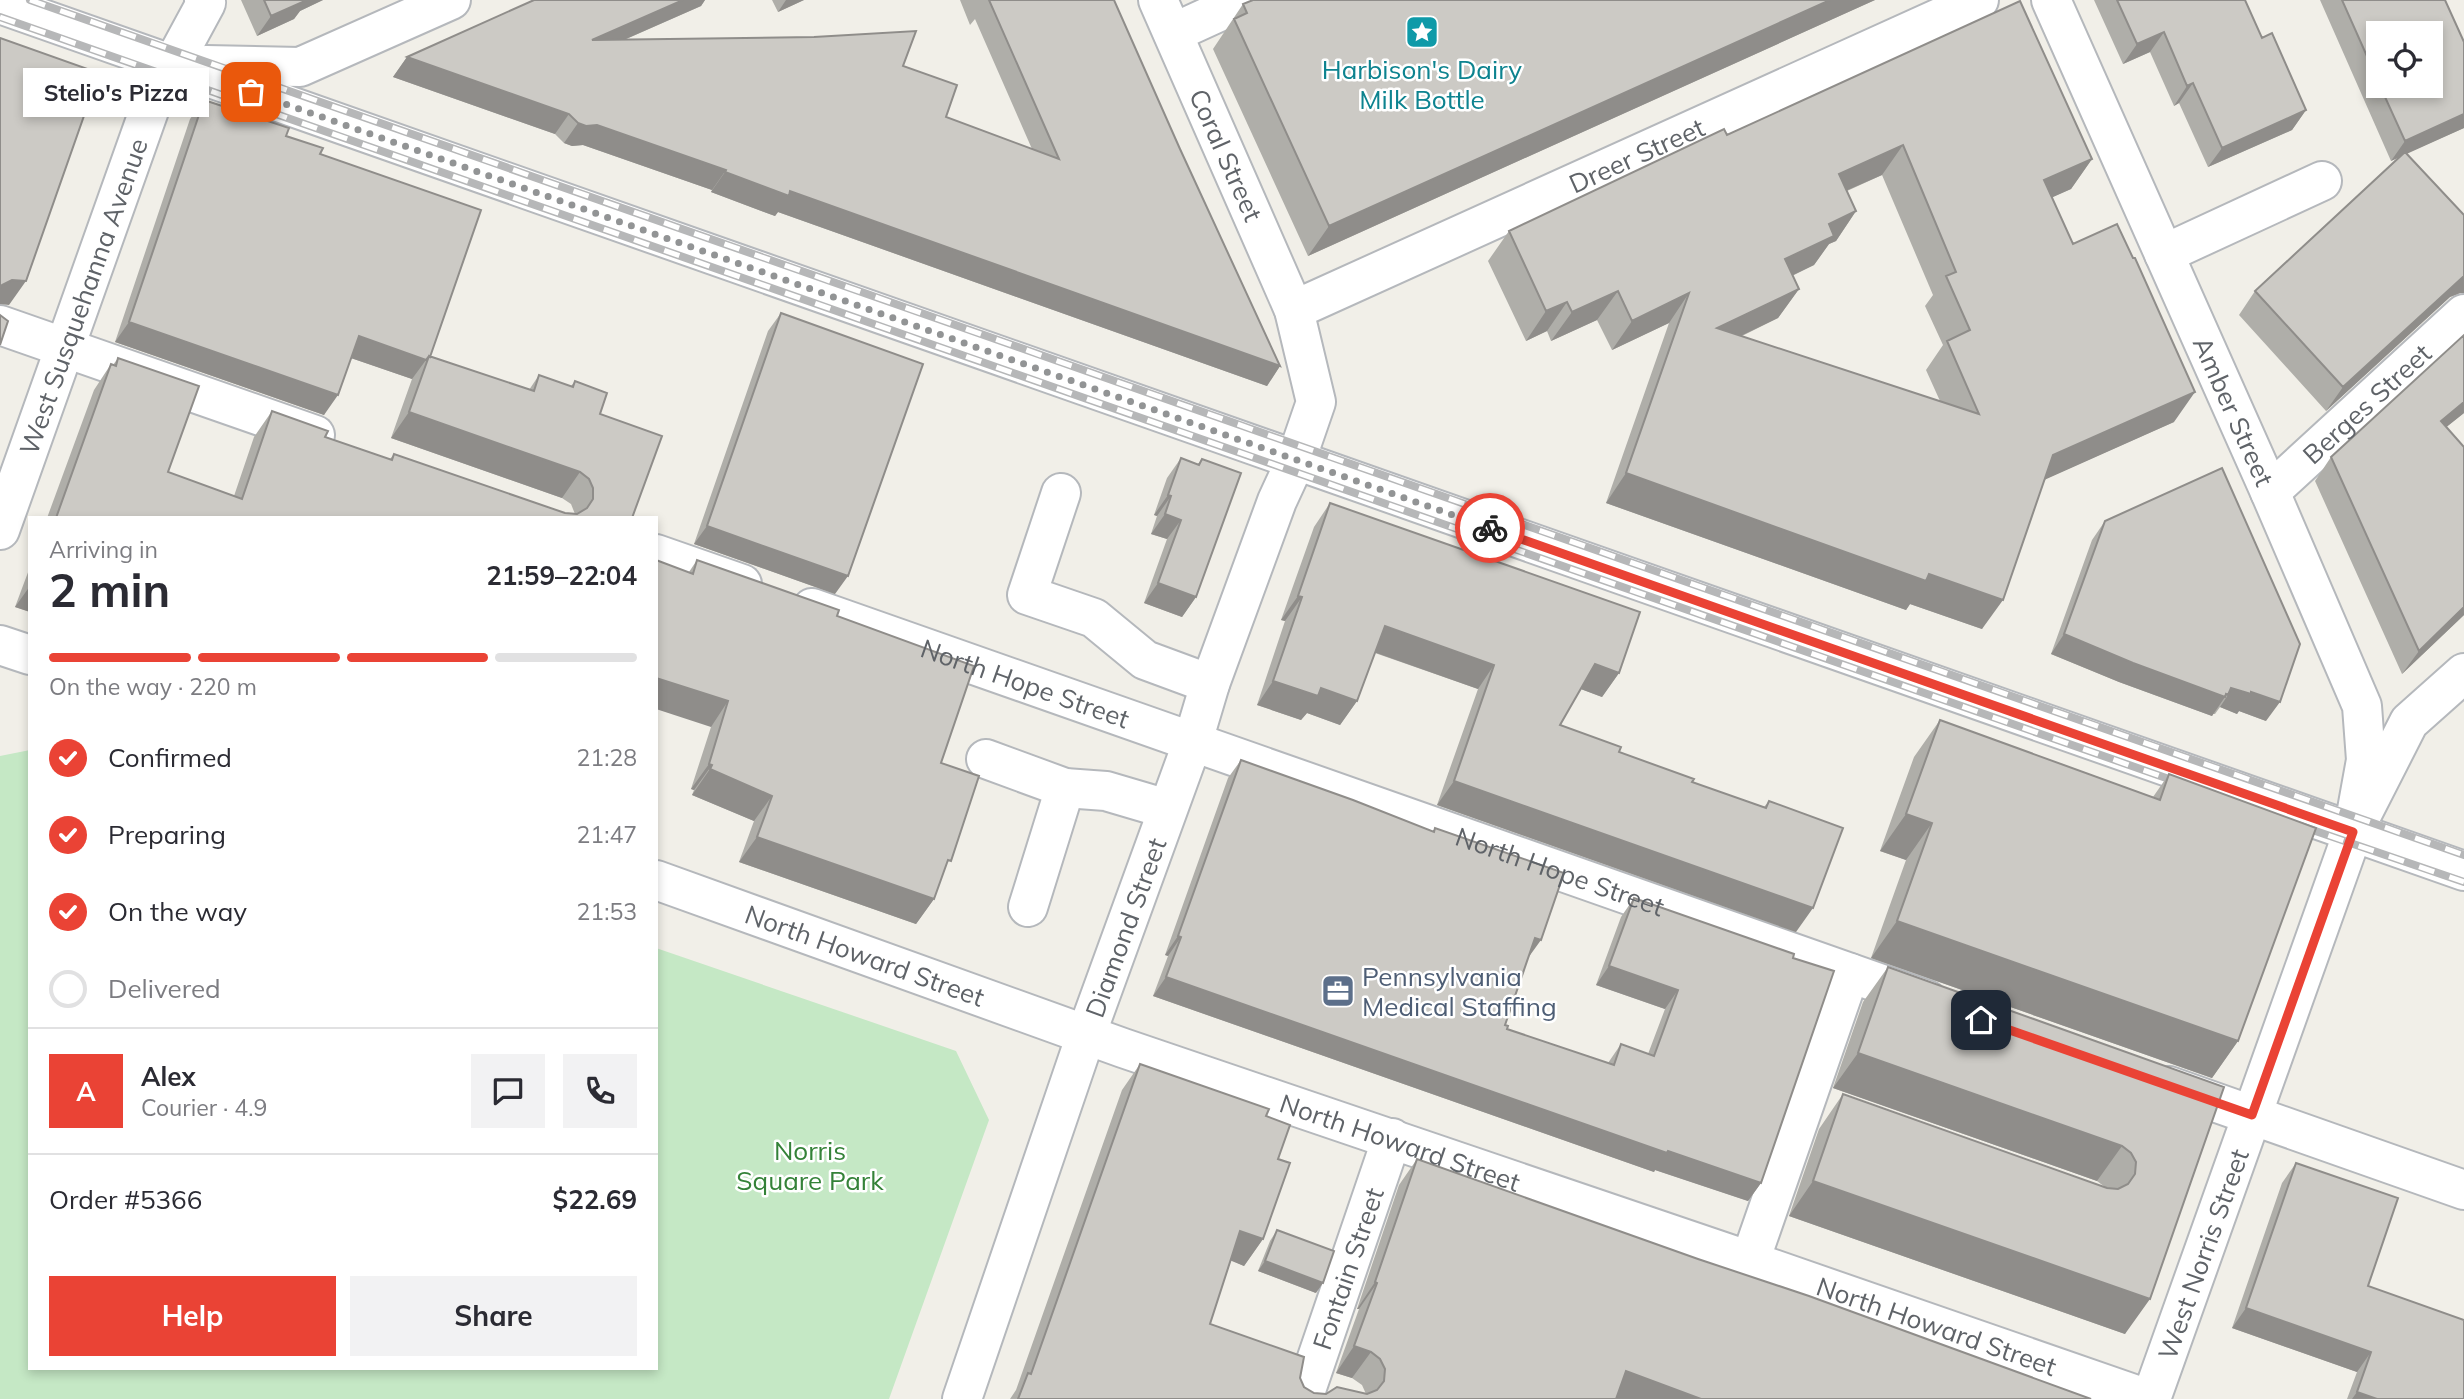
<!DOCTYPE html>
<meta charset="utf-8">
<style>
:root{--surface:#fff;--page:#f2f2f3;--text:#2b2b33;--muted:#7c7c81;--line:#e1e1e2;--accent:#ea4335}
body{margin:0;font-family:Mulish,sans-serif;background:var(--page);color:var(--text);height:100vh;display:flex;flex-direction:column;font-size:26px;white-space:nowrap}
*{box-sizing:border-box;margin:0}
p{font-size:23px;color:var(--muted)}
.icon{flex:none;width:38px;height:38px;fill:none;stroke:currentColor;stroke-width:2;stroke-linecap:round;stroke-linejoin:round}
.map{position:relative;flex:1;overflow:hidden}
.drawer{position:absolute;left:28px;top:516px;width:630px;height:854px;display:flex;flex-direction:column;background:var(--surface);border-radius:0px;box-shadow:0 4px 10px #0003}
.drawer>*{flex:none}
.controls{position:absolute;left:2366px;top:21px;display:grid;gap:14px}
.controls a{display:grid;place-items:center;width:77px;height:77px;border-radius:0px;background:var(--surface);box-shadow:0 4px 10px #0003;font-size:35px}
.pin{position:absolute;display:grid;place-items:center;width:60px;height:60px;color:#fff;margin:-30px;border-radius:14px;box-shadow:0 4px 10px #0006}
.courier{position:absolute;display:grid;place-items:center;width:70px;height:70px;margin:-35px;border:5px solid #ea4335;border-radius:50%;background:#fff;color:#222;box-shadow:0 2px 9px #0007}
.bubble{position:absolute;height:49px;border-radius:0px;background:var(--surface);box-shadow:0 4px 10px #0003;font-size:23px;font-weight:700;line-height:49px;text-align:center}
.summary em{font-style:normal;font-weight:700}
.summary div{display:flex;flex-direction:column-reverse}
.summary{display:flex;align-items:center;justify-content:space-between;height:119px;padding:0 21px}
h1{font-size:46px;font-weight:700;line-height:52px}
.bar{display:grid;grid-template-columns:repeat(4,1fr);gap:10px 7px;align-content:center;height:84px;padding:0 21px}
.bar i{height:9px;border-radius:5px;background:var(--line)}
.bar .active{background:var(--accent)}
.bar p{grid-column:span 4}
.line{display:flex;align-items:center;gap:18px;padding:0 21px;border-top:2px solid var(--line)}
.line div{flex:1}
.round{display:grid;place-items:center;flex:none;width:74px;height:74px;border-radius:0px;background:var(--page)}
ol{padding:0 21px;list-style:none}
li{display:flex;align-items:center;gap:21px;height:77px}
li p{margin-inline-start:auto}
li .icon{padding:7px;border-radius:50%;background:var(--accent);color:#fff;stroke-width:4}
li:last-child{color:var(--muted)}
li i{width:38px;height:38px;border:4px solid var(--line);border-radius:50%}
.action{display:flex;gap:14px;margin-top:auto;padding:14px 21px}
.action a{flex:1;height:80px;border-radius:0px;background:var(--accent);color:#fff;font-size:28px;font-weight:700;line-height:80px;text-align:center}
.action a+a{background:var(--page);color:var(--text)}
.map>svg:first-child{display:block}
.green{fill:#c5e8c5}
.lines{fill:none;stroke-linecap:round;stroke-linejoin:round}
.minor-casing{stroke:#b5b8bc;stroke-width:42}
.minor{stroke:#fff;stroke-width:38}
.rail-casing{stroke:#b6b7b8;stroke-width:8}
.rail{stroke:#fff;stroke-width:5;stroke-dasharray:16;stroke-linecap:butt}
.wall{fill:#afaea9;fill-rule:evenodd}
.shaded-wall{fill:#8f8d8a}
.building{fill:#cccac5;stroke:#8f8d8a;stroke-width:2;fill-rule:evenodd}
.done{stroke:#929495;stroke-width:7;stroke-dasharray:0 12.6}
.route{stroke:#ea4335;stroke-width:9}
.labels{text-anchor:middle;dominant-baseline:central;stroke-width:5;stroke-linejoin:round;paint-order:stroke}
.culture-label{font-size:26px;fill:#0d838f;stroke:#fff}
.street-label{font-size:26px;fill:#5f6368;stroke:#fff}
.service-label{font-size:26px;fill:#4e5e75;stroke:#fff;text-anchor:start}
.park-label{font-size:26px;fill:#348238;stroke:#fff}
</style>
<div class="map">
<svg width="2464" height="1399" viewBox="0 0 2464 1399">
<rect width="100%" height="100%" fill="#f1efe8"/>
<path class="green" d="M30,750V1368H656V948L956,1051L989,1120L889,1399H0V756Z"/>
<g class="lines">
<defs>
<g id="minor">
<path id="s1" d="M2051,0L2270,492L2362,706L2366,760L2353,832"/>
<path d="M0,4L2464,871"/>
<path d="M1173,33L1245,0"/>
<path d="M206,65L300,67L451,0"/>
<path d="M2164,254L2322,181"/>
<path id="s2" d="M1294,310L1979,0"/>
<path d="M0,325L315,435"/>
<path id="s3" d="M2270,492L2464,314"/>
<path d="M1061,493L1027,595L1094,618L1145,660L1210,684"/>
<path id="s4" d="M0,530L157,88L173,64L206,3L204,0"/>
<path d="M656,554L742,584"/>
<path id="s5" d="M812,608L1927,1000"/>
<path d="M0,645L30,655"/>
<path d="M986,759L1065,788L1106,791L1167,809"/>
<path id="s6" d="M656,880L1123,1048L1750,1261L2148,1399"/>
<path d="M1028,907L1065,788"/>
<path d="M2169,1086L2464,1190"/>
<path d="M1750,1261L1850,973"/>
<path id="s7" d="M962,1399L1086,1035L1193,741L1210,684L1277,501L1296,460L1316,402L1294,310L1158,0"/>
<path id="s8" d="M1303,1399L1392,1138"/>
<path id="s9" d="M2151,1399L2353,832L2409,722L2464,673"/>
</g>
</defs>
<use href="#minor" class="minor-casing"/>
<use href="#minor" class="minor"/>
<defs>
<path id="rail" d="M30,0L2464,855
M0,17L2186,785
M2298,825L2464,882"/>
</defs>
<use href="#rail" class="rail-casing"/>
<use href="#rail" class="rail"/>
</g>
<path class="wall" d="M241,0H323L300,11L294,19L257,36Z
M534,0H705L701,6L624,40L903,66L946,117L1032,149L975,19L970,25L960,0H1114L1180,149L1280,366L1267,386L778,212L775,216L711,192L712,190L583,145L572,146L564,143L555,134L393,77L407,57Z
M772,0H804L778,12Z
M1875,0L1308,256L1213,49L1243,4Z
M2094,0H2245L2262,38L2306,110L2292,130L2208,167L2179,103L2174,106L2150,52L2123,64Z
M2320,0H2445L2464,42V128L2407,153L2460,293L2450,297L2326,411L2239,315L2255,291L2401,156L2391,161ZM2378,33L2431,86H2378Z
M2020,1L2092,159L2071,189L2052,197L2073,244L2174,422L2045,479L1982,629L1910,604L1906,610L1606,503L1669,323L1612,350L1597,320L1551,341L1547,331L1526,341L1488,261L1509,231L1727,135ZM1882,175L1933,295L1925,306L1943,345L1926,370L1940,401L1742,336L1778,318L1799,289L1792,276L1814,265L1829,244L1836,241L1856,211L1847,191Z
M204,100L286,136L320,154L430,357L529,390L539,375L571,386L575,381L600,414L632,518H47L94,390L111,364L113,365L118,358L168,472L234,496L254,437L272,411L325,437L390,459L394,454L565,513L575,514L571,504L562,498L391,438L412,379L351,358L324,415L115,342L190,119Z
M781,313L835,594L694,544L768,331Z
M2464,335V413L2446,427L2464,615L2402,674L2315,481L2331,457Z
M1181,458L1198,464L1202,459L1196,597L1182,617L1144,603L1167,539L1151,534L1157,516L1154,515L1167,478Z
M1330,503L1619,673L1602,697L1581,689L1560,725L1619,752L1692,782L1764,807L1769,801L1796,932L1437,805L1478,689L1375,653L1357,701L1340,725L1307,713L1301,720L1257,705L1285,621L1281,620L1314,527Z
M2105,521L2266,721L2239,711L2237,714L2220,707L2215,714H2213L2212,716L2119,682L2051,654L2092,540Z
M697,560L837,616L941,763L944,871L934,899L916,924L739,862L754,821L692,795L694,790L691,789L711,727L689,572Z
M30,567V612L15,607Z
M1940,720L2153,797L2169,774L2238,1041L2212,1078L1871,958L1906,860L1880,851L1914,757Z
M1241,760L1433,831L1435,828L1528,957L1505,1025L1507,1029L1608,1063L1621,1044L1648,1054L1665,1009L1596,985L1621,917L1634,898L1794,954L1761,1183L1748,1201L1655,1170L1654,1172L1153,996L1168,956L1165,955L1228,778Z
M1888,967L2224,1087L2125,1334L1789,1216L1819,1129L1843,1094L2105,1187L2097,1181L1833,1088L1863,1002Z
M1140,1064L1266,1116L1278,1159L1263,1239L1244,1266L1231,1260L1210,1324L1300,1378L1304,1387L1314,1393L1366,1394L1362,1385L1352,1378L1336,1373L1359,1309H1357L1399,1185L1417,1159L2091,1399H1010L1016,1390L1122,1090Z
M2296,1163L2368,1286L2464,1399H2347L2357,1372L2232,1328L2282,1183Z
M1277,1230L1316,1293L1258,1271L1270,1241Z"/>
<path class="shaded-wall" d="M302,0H323L300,11L294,19L257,36L271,16Z
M683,0H705L701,6L578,60L592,40Z
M786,0H804L778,12Z
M1830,0H1875L1308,256L1329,226Z
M2164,32L2150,52L2123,64L2137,44Z
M407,57L569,114L555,134L393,77Z
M2193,83L2179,103L2174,106L2187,86Z
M2306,110L2292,130L2208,167L2222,148Z
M2464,114V128L2391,161L2405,141Z
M578,123L597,125L726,170L712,190L583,145L572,146L564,143Z
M1903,145L1882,175L1818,203L1839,174Z
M2092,159L2071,189L2024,210L2044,180Z
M725,172L790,191L1280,366L1267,386L778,212L775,216L711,192Z
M1856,211L1836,241L1829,244L1814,265L1764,289L1785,259L1829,224Z
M2464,276V293H2460L2450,297L2326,411L2343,387Z
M12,280L26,281L9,305L0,304V288L2,285Z
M1799,289L1778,318L1697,357L1717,328Z
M1618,291L1597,320L1551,341L1572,312Z
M1689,293L1669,323L1612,350L1632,321Z
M1567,302L1547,331L1526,341L1546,311Z
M129,322L338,395L324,415L115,342Z
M359,336L426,360L412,379L345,356Z
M2195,392L2174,422L2033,485L2053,455Z
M2464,402V413L2424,445L2441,421Z
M409,412L580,472L562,498L391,438Z
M1626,473L1929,574L2003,600L1982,629L1910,604L1906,610L1606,503Z
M1168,495L1171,496L1157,516L1154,515Z
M1165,514L1181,520L1167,539L1151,534Z
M707,526L848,576L835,594L694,544Z
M1158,583L1196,597L1182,617L1144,603Z
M30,586V612L15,607Z
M1298,596L1302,597L1285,621L1281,620Z
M2464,607V615L2402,674L2419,651Z
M1385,626L1494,665L1478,689L1368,650Z
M2064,634L2225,697L2212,716L2119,682L2051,654Z
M1595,664L1619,673L1602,697L1578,688Z
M656,678L728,701L711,727L656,709Z
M1273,681L1321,688L1357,701L1340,725L1307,713L1301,720L1257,705Z
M2231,688L2251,692L2280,702L2266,721L2239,711L2237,714L2220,707L2228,695Z
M709,764L712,765L694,790L691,789Z
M710,769L772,796L754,821L692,795Z
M1454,781L1813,908L1796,932L1437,805Z
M1906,814L1932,823L1906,860L1880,851Z
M757,837L934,899L916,924L739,862Z
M1897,921L2238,1041L2212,1078L1871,958Z
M1178,936L1181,937L1168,956L1165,955Z
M1535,938L1541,940L1528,958Z
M1609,966L1678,990L1665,1009L1596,985Z
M1166,977L1668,1151L1761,1183L1748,1201L1655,1170L1654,1172L1153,996Z
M1858,1053L2122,1146L2097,1181L1833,1088Z
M1813,1181L2150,1299L2125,1334L1789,1216Z
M1240,1231L1263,1239L1244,1266L1222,1257Z
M1265,1261L1323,1283L1316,1293L1258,1271Z
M1375,1282L1377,1283L1359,1309H1357Z
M2246,1308L2371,1352L2357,1372L2232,1328Z
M1354,1346L1371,1352L1352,1378L1336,1373Z
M1626,1371L1701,1399H1613Z
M2357,1392L2377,1399H2352Z"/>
<path class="building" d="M264,0H307L271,16Z
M534,0H683L592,40L814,37L916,31L903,66L957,85L946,117L1059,159L989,0H1114L1180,149L1280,366L790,191L789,196L725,172L726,170L597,125L586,126L578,123L569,114L407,57Z
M1253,0H1830L1329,226L1234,19L1247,13L1243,4Z
M2117,0H2245L2262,38L2272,33L2306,110L2222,148L2193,83L2187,86L2164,32L2137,44Z
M2342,0H2445L2464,42V114L2405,141L2380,86H2431V33H2378V81Z
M2020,1L2092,159L2044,180L2073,244L2117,224L2133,258H2135L2195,392L2053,455L2003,600L1929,574L1926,581L1626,473L1689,293L1632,321L1618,291L1572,312L1567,302L1546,311L1509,231L1724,129L1727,135ZM1903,145L1956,272L1946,276L1970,330L1947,341L1979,414L1717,328L1799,289L1785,259L1834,236L1829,224L1856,211L1839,174Z
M0,38L99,73L26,281L12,280L2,285L0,288Z
M204,100L289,128L286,136L323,148L320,154L481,210L430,357L429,356L426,360L359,336L338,395L129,322Z
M2405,152L2464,215V276L2343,387L2255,291Z
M781,313L923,364L848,576L707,526Z
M0,315L8,321L0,345Z
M2464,335V402L2441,421L2464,447V607L2419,651L2331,457Z
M429,356L534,391L539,375L573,387L575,381L607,393L600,414L662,436L632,518H56L111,364L116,366L118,358L199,386L168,472L242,499L272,411L328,431L325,437L392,460L394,454L565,513L577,514L587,508L593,499V488L589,479L580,472L409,412Z
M1181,458L1199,465L1202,459L1241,473L1196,597L1158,583L1181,520L1165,514L1171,496L1168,495Z
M2222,468L2300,644L2280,702L2251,692V694L2231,688L2228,695L2226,694L2225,697L2133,663L2064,634L2105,521Z
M1330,503L1640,612L1619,673L1595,664L1560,725L1621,747L1619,752L1694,779L1692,782L1766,808L1769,801L1843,828L1813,908L1454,781L1494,665L1385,626L1357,701L1321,688L1318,696L1273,681L1302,597L1298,596Z
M656,560L693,574L697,560L839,610L837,616L974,666L941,763L979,776L951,861L948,860L934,899L757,837L772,796L710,769L712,765L709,764L728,701L656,678Z
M1940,720L2160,800L2169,774L2316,828L2238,1041L1897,921L1932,823L1906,814Z
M1241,760L1353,800L1434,832L1435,828L1564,873L1541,940L1535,938L1505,1025L1508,1026L1507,1029L1614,1065L1621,1044L1654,1056L1678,990L1609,966L1634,898L1794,954L1793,958L1834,971L1761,1183L1668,1151L1667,1153L1166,977L1181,937L1178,936Z
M1888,967L2224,1087L2150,1299L1813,1181L1843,1094L2107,1188L2118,1189L2128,1184L2135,1174L2136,1162L2131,1153L2122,1146L1858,1053Z
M1140,1064L1269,1109L1266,1116L1290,1125L1278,1159L1290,1163L1263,1239L1240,1231L1210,1324L1304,1357L1300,1378L1304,1387L1314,1393L1326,1394L1337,1387L1367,1394L1377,1390L1384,1381L1385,1369L1380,1359L1371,1352L1354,1346L1377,1283L1375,1282L1417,1159L1698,1259L1809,1296L2091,1399H1701L1626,1371L1616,1399H1018L1028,1373L1031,1374Z
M2296,1163L2398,1198L2368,1286L2464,1320V1399H2377L2357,1392L2371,1352L2246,1308Z
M1277,1230L1334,1251L1323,1283L1265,1261Z"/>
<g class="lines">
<path class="done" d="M251,92L1490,528"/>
<path class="route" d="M1490,528L2353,832L2252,1115L1981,1020"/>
</g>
<defs>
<symbol id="sight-square" viewBox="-11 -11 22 22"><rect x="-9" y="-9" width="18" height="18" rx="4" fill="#0f9aa8" stroke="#fff"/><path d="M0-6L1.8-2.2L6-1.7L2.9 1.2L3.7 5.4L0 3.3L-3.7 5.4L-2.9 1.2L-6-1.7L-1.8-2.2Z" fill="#fff"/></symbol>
<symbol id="office-square" viewBox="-11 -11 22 22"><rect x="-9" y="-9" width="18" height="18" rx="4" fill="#5c6f8a" stroke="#fff"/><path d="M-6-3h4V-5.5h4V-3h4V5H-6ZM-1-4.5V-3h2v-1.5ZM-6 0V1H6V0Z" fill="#fff"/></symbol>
</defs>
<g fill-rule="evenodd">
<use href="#sight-square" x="1403" y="13" width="38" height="38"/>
<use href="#office-square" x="1319" y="972" width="38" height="38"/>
</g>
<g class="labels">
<g class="culture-label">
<text x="1422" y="69">Harbison's Dairy<tspan x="1422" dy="30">Milk Bottle</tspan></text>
</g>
<g class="street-label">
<text transform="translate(1226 155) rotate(66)">Coral Street</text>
<text stroke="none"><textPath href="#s2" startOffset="376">Dreer Street</textPath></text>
<text stroke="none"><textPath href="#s4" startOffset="248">West Susquehanna Avenue</textPath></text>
<text stroke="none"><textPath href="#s3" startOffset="131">Berges Street</textPath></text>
<text stroke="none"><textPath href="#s1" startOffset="450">Amber Street</textPath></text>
<text stroke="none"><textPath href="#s5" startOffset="226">North Hope Street</textPath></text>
<text stroke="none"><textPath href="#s5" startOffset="793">North Hope Street</textPath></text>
<text stroke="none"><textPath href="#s7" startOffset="499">Diamond Street</textPath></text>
<text stroke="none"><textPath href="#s6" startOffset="222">North Howard Street</textPath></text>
<text stroke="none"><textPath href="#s6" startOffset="789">North Howard Street</textPath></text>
<text stroke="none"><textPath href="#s9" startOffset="154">West Norris Street</textPath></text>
<text stroke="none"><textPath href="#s8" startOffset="138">Fontain Street</textPath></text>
<text stroke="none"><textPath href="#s6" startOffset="1356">North Howard Street</textPath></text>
</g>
<g class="service-label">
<text x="1362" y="976">Pennsylvania<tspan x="1362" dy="30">Medical Staffing</tspan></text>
</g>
<g class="park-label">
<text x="810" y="1150">Norris<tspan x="810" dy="30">Square Park</tspan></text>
</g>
</g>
</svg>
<div class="controls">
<a><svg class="icon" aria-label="locate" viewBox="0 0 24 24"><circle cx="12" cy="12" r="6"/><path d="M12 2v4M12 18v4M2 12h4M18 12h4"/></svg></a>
</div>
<div class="pin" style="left:251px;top:92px;background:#ea580c"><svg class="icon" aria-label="bag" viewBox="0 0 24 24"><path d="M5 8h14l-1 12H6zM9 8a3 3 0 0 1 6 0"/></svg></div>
<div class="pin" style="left:1981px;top:1020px;background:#1f2937"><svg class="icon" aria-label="home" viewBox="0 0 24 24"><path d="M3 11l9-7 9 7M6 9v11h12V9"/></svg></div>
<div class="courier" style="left:1490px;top:528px"><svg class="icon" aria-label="bike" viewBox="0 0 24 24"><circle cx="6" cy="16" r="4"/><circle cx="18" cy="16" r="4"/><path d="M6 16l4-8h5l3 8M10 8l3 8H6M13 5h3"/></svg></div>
<div class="bubble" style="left:23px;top:68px;width:186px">Stelio's Pizza</div>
<section class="drawer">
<div class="summary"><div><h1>2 min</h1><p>Arriving in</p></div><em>21:59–22:04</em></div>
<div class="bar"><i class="active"></i><i class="active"></i><i class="active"></i><i></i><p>On the way · 220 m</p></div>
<ol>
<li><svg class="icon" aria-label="check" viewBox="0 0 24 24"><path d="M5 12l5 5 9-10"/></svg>Confirmed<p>21:28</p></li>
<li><svg class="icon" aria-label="check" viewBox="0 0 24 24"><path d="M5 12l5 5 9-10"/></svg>Preparing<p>21:47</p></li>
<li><svg class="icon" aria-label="check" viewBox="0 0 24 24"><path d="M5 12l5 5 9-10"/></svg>On the way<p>21:53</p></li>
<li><i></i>Delivered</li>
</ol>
<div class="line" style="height:126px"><b class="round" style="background:var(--accent);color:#fff">A</b><div><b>Alex</b><p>Courier · 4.9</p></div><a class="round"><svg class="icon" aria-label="chat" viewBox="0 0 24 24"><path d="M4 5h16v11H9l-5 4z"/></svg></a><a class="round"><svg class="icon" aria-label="phone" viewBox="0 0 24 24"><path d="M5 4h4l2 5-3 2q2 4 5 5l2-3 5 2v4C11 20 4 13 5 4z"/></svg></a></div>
<div class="line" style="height:91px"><div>Order #5366</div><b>$22.69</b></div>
<div class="action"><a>Help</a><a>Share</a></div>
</section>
</div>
